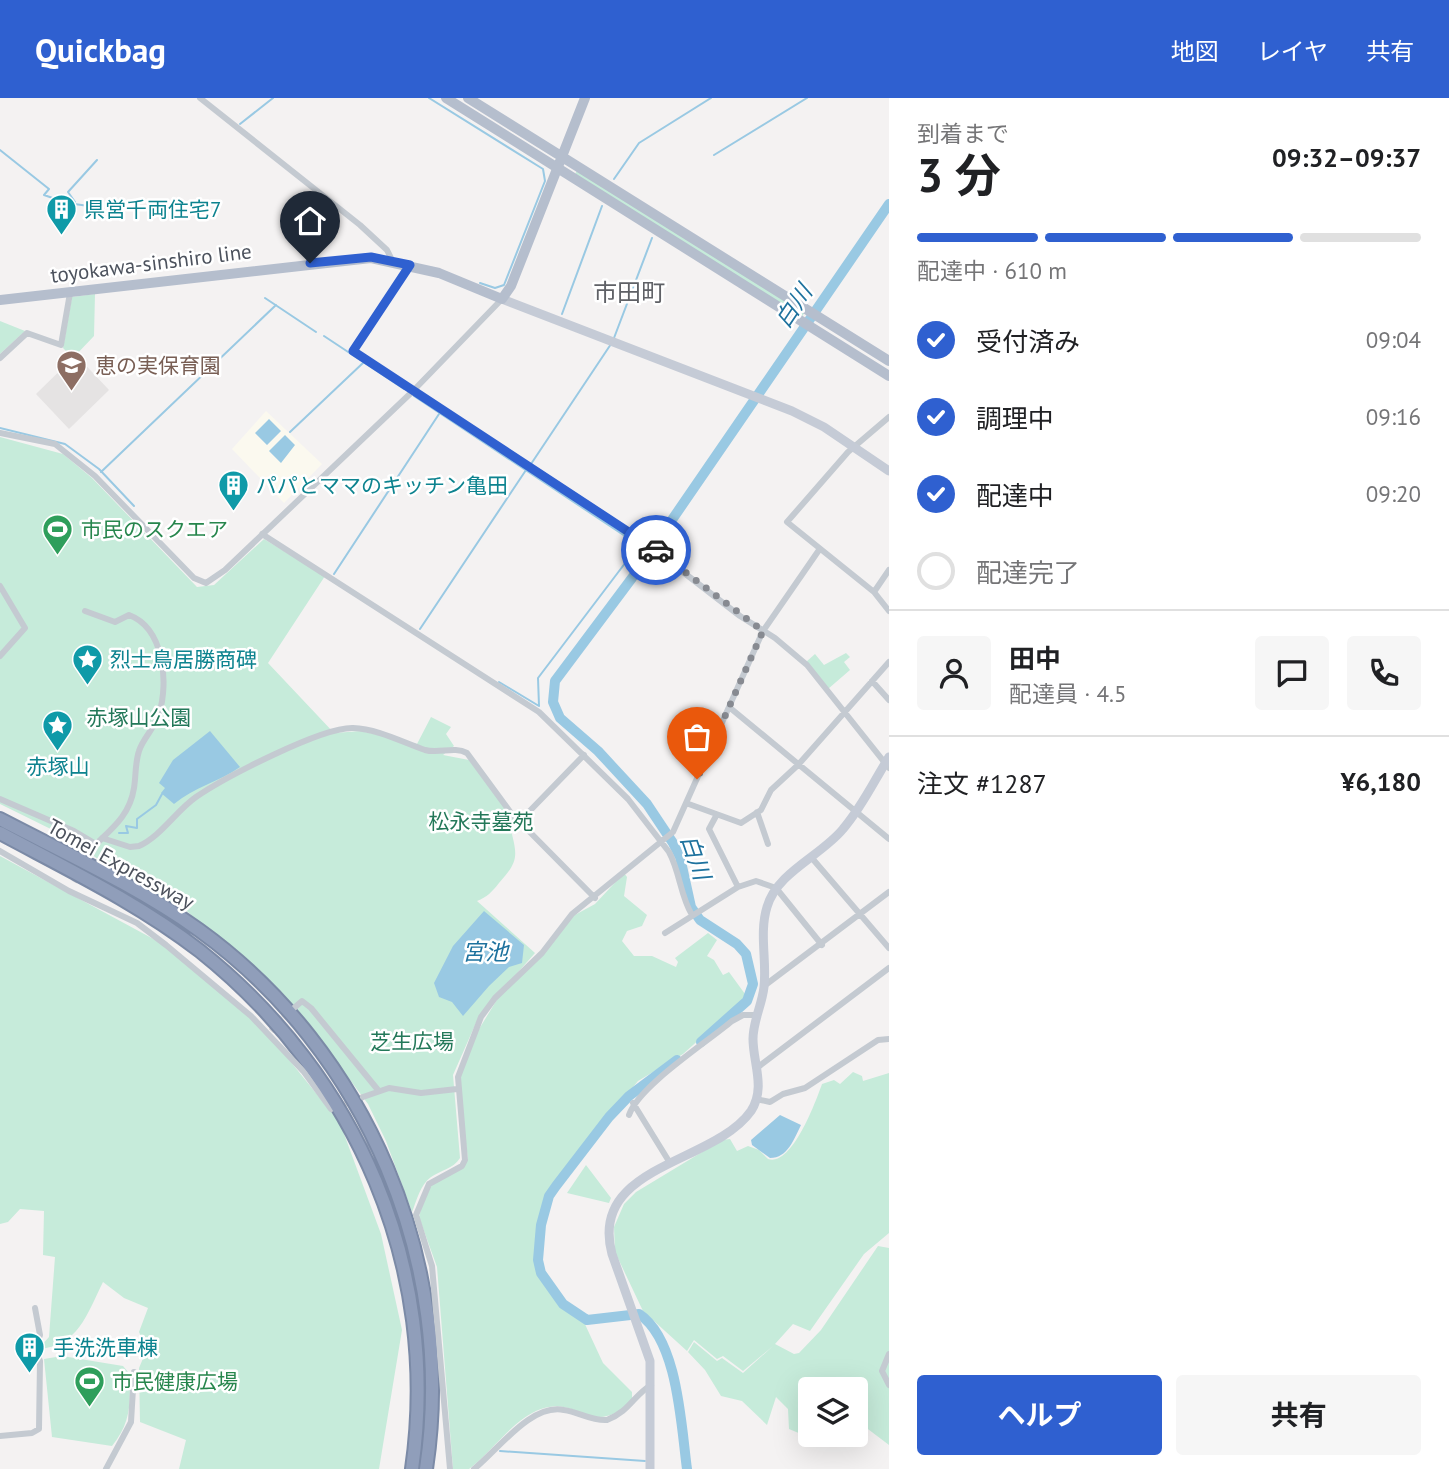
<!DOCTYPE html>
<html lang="ja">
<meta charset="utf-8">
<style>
:root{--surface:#fff;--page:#f6f6f6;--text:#202124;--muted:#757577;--line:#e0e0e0;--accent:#2f60d0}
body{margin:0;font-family:"PT Sans","Noto Sans JP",sans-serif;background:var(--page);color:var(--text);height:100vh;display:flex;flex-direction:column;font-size:26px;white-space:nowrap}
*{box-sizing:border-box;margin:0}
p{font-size:23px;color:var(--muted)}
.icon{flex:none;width:38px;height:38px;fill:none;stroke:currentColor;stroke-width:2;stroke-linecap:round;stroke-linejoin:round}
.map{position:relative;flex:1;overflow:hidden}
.drawer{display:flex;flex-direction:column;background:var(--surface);width:560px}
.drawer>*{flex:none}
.fabs{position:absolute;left:798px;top:1279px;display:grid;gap:14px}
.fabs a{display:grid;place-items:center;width:70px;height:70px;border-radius:7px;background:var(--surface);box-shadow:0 7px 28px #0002;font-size:35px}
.pin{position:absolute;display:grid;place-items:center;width:60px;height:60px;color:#fff;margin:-72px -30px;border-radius:50% 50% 50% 0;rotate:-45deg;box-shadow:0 0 7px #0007}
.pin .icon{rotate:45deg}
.courier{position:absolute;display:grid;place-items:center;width:70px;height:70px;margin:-35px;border:5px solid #2f60d0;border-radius:50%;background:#fff;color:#222;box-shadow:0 2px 9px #0007}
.summary em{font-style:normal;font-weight:700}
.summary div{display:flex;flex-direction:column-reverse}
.summary{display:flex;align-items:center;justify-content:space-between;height:119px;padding:0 28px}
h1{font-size:46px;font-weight:700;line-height:52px}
.bar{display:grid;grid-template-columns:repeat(4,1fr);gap:10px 7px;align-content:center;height:84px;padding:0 28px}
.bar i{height:9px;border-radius:5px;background:var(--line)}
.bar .on{background:var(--accent)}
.bar p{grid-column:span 4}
.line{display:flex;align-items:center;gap:18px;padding:0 28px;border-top:2px solid var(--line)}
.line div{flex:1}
.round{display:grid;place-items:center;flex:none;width:74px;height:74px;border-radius:7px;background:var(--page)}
ol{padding:0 28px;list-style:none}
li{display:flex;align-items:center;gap:21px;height:77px}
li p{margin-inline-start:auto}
li .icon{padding:7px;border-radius:50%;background:var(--accent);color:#fff;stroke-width:4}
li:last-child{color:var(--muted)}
li i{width:38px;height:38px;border:4px solid var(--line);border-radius:50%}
.button{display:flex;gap:14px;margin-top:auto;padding:14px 28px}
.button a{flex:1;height:80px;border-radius:7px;background:var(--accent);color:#fff;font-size:28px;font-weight:700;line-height:80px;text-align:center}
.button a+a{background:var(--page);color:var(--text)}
header{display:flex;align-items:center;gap:42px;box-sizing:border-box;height:98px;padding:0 35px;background:var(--accent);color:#fff}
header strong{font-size:33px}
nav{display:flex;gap:38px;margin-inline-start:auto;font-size:24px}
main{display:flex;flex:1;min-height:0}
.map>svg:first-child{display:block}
.commercial{fill:#fbf9ef}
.education{fill:#e5e3e3}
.green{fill:#c6ebda}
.water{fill:#99c9e3}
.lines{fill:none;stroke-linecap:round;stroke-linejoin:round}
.stream{stroke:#99c9e3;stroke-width:2}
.river{stroke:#99c9e3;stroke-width:10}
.street-tunnel{stroke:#d2d2d4;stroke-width:6;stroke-dasharray:6 3;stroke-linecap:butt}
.highway-casing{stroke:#7b8aa6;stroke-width:16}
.street{stroke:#c4cad1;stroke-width:6}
.secondary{stroke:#c5cbd6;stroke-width:9}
.primary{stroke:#b5becd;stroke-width:10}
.highway{stroke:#909eba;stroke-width:12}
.done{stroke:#878a91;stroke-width:7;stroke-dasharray:0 12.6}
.route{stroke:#2f60d0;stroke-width:9}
.labels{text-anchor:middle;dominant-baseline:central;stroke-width:5;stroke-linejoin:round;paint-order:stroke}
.culture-label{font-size:21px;fill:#0d838f;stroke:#fff;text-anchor:start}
.street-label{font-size:21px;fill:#4c525d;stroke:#fff}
.education-label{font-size:21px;fill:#785e54;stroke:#fff;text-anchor:start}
.leisure-label{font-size:21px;fill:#27864d;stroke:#fff;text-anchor:start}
.park-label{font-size:21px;fill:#237859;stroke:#fff}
.water-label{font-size:23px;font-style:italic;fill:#1e729e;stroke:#fff}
.quarter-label{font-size:24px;fill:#5f6166;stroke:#fff}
</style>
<header>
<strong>Quickbag</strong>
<nav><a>地図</a><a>レイヤ</a><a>共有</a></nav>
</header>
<main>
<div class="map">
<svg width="889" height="1371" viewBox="0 0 889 1371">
<rect width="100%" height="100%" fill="#f4f2f2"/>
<path class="commercial" d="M266,313L322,366L284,405L232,351Z"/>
<path class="education" d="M76,257L109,292L69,331L36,296Z"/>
<path class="green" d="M578,71L805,214L801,220L575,76Z
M95,196L94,238L73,260L63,250L72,199Z
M0,223L25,233L0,256Z
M0,339L63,356L92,380L197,489L214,487L264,441L325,478L268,565L334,635L361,633L417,646L431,619L451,629L446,636L454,648L443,657L469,662L514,722L510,728C517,757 520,762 499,785C492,794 487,799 477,803L535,855L479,918L453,977L460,1060C453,1071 441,1072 431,1079C420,1087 417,1102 412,1114L386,1043L368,1006L315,935L188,814L99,762L73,742L0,706Z
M846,555L850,559L844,564L850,572L828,591L806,564L815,556L824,567Z
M0,758L159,844L249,919L286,958L340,1025L381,1136L402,1232L379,1371H179L186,1342L140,1324L139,1270L147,1251L139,1234L148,1210L124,1200L103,1184C87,1216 78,1249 38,1251L49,1239L55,1159L43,1157L44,1113L20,1111L8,1124L0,1126Z
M624,775L627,779L624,798L647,817L642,828L627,833L622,843L634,858H652L676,869L678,864L675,860L708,835L717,842L707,858L714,862L723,877L729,874L745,896L741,904L683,956L638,983L545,1097L539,1124L537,1162L543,1185L562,1206L583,1222L603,1265L632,1294V1303C591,1341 579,1297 541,1311C513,1321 493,1353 469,1371H453L437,1169L419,1119L425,1096L432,1085L461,1070L468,1061L460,999L461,974L476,936L498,900L573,818L595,806Z
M853,974L862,978L863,983L889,975V1135L864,1156L810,1233L793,1226L775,1246L794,1256L799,1255L821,1232L878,1148L889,1150V1347L856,1322V1292H810V1334L801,1336L789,1331L788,1311L776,1299L767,1327L742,1303L721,1298L705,1272L688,1254L694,1244L717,1263L722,1260L743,1275L773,1248L743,1273L723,1258L717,1261L694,1242L687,1253L643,1213L615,1154L614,1129L624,1106L636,1094L722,1042L730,1041L737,1053L748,1048L759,1052L768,1061C792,1069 816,1003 822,986L834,982L840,986Z
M586,1067L611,1100L609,1105L567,1095Z
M62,1258L123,1268L129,1275C131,1304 131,1325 112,1348L52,1339L44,1261Z"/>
<path class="water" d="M269,321L281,333L267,347L255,335Z
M285,337L295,347L281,365L269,353Z
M210,633L240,669C219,684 194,689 174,706L161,695L165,690L159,685L173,662Z
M484,813L524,847L522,865L509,869L489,888L463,918L452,904L439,899L434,885L453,848Z
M780,1017L801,1027C794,1041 788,1060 770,1060L752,1047L751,1042Z"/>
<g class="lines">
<path class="stream" d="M429,0L543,71L545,83L504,187L495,190L480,185
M240,26L273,0
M0,52L49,91L44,97L67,105L89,108
M714,57L807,0
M614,81L639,45L711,0
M75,104L68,94L97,62
M265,200L316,234
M562,216L602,108
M324,238L404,291
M614,240L652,140
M414,298L628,440
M0,330L65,346L99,371L134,408
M290,334L364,264
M531,366L611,246
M101,374L276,207
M334,476L439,316
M420,531L526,372
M499,584L539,608L538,580L632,456L636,443
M119,735H128L126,728L137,730V721L156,707L162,696
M500,1353L645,1363"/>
<path class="river" d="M701,944L747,903L753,886L746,856L737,846L700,822L691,809L680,759L673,745L647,706L598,653L560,620L553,604L555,583L632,480L889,106
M677,962L629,998L609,1019L556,1088L549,1098L541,1127L538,1162L541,1175L563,1206L587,1222L639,1216C678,1242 681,1327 687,1371"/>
<path class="street-tunnel" d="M74,784L93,753
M271,933L289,914
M335,1010L363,999"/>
<defs>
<path id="highway" d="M0,721C67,756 137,788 199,832C367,953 457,1166 426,1371
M0,735C69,772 138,805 200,853C357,978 441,1171 412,1371"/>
</defs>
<use href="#highway" class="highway-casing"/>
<path class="street" d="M200,0L360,127L387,152L392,162
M409,168L353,253L635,437L740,518L775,540L807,567L889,670
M0,260L27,235L61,247L70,195
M889,319L848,354L787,424L874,494L889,513
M0,335L55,346L95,378L194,480L206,485L225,472L413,293L502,201
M262,436L539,614L628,701L669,754C680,774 680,797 692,817
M0,488L25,530L0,558
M874,494L889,472
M85,513L115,524L129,517C164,530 169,584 159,616C155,630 143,640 139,653C135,665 136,678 134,690C130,716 114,729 96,746
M872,583L889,602
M729,609L889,741
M0,701L74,733L96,746L93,753
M686,705L741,725L761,712L771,692L798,667L889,564
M757,714L768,746
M716,718L709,731L738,789
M519,724L584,657
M102,740L130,749L139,748C161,738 176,713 196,699C224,680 321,629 353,630C378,631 402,644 425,652C439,656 454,648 467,655L511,715L595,800
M0,753L69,793L137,825L166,847L251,918L304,974L331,1011
M811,759L889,850
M665,835L738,789L756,783L776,790L822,847
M764,888L889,794
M294,910L302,903L311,910L378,992
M758,969L889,870
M363,999L389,990L421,995L457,991
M756,1001L770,1004L783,996L805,990L878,942L889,941
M633,1005L670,1065
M629,1017C639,988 706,945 732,923L743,917H756
M889,1256L882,1273L889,1287
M0,1338L32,1335L39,1331L40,1263L35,1251L40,1237L35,1210
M106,1371L131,1324L134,1274
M450,1371L432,1168L416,1117L429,1086L462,1068L465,1062L458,979L481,919L495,900L542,855L572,816L673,734L763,533L819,452
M474,1371C498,1352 531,1305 564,1312C579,1314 591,1323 607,1322C630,1313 633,1298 651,1287"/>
<path class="secondary" d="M502,201L792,313L824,329L889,373
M650,1371V1263L612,1156C588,1067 714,1066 751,1013C766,990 753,965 753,941C753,923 762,907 764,889C767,863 759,835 767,809C777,774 821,758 843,731C862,709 874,683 889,659"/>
<path class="primary" d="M446,0L889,278
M468,0L889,263
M0,202L371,160L439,175L502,201L511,188L585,0"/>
<use href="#highway" class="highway"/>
</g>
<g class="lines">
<path class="done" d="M656,452L763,533L697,681"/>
<path class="route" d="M310,165L371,159L410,167L353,253L656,452"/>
</g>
<defs>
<symbol id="building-pin" viewBox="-11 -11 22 30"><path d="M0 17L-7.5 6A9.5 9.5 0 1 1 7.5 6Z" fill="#0f9aa8" stroke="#fff"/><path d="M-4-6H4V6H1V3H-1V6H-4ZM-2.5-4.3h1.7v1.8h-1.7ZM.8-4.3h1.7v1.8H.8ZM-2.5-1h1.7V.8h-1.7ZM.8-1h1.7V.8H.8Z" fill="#fff"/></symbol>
<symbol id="school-pin" viewBox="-11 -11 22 30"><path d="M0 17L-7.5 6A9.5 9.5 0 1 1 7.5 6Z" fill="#8d6e63" stroke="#fff"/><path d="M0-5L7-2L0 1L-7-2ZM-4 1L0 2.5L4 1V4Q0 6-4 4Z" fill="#fff"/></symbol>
<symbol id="stadium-pin" viewBox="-11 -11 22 30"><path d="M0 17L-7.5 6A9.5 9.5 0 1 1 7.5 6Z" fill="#2e9e5b" stroke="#fff"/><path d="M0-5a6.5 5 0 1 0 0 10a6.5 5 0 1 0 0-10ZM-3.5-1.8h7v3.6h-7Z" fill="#fff"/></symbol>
<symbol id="sight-pin" viewBox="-11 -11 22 30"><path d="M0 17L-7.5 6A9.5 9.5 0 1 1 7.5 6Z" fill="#0f9aa8" stroke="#fff"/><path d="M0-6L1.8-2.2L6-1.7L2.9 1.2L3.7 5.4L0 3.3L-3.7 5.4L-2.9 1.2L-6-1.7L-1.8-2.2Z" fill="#fff"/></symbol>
</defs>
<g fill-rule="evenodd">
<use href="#building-pin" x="44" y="94" width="35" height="47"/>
<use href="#school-pin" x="54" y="250" width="35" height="47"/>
<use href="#building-pin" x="216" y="370" width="35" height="47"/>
<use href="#stadium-pin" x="40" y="414" width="35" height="47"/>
<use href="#sight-pin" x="70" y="544" width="35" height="47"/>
<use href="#sight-pin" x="40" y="610" width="35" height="47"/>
<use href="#building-pin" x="12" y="1232" width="35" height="47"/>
<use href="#stadium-pin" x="72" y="1266" width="35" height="47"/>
</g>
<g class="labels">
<g class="culture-label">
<text x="84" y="111">県営千両住宅7</text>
<text x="256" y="387">パパとママのキッチン亀田</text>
<text x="110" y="561">烈士鳥居勝商碑</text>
<text x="58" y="668" text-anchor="middle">赤塚山</text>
<text x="53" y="1249">手洗洗車棟</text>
</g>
<g class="street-label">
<text transform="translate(151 165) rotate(-7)">toyokawa-sinshiro line</text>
<text transform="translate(121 766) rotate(29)">Tomei Expressway</text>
</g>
<g class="education-label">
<text x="95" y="267">恵の実保育園</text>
</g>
<g class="leisure-label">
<text x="81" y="431">市民のスクエア</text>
<text x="112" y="1283">市民健康広場</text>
</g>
<g class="park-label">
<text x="139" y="619">赤塚山公園</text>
<text x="481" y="723">松永寺墓苑</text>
<text x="412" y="943">芝生広場</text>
</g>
<g class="water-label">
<text transform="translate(793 208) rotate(-56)">白川</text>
<text transform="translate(696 759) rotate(71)">白川</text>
<text x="485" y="853">宮池</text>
</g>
<g class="quarter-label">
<text x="629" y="194">市田町</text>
</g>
</g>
</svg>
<div class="fabs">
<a><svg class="icon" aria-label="layers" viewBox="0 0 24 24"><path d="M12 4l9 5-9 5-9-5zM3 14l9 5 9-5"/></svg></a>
</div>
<div class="pin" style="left:697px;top:681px;background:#ea580c"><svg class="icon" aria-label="bag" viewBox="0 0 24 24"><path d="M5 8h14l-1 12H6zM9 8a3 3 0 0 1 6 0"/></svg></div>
<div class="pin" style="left:310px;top:165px;background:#1f2937"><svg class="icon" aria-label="home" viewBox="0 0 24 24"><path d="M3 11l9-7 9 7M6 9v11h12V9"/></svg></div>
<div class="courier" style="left:656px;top:452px"><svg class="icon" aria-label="car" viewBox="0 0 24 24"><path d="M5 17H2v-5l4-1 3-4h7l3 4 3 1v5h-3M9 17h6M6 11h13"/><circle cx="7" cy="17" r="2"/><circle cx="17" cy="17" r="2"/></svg></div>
</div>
<section class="drawer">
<div class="summary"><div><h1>3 分</h1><p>到着まで</p></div><em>09:32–09:37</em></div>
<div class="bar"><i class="on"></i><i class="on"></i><i class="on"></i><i></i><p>配達中 · 610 m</p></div>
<ol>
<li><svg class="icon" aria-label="check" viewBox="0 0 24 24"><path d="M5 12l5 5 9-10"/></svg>受付済み<p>09:04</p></li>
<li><svg class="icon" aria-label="check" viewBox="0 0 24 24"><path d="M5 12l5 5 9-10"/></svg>調理中<p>09:16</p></li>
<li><svg class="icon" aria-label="check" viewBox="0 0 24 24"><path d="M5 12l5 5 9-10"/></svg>配達中<p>09:20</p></li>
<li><i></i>配達完了</li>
</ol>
<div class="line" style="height:126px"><a class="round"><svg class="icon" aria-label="person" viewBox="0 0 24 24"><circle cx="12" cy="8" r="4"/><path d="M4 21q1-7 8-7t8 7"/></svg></a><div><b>田中</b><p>配達員 · 4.5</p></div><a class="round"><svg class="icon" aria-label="chat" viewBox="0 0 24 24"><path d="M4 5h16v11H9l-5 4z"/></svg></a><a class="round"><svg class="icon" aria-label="phone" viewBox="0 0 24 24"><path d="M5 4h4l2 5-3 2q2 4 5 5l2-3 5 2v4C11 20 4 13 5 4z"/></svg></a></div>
<div class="line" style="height:91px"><div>注文 #1287</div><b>¥6,180</b></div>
<div class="button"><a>ヘルプ</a><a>共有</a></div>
</section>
</main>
